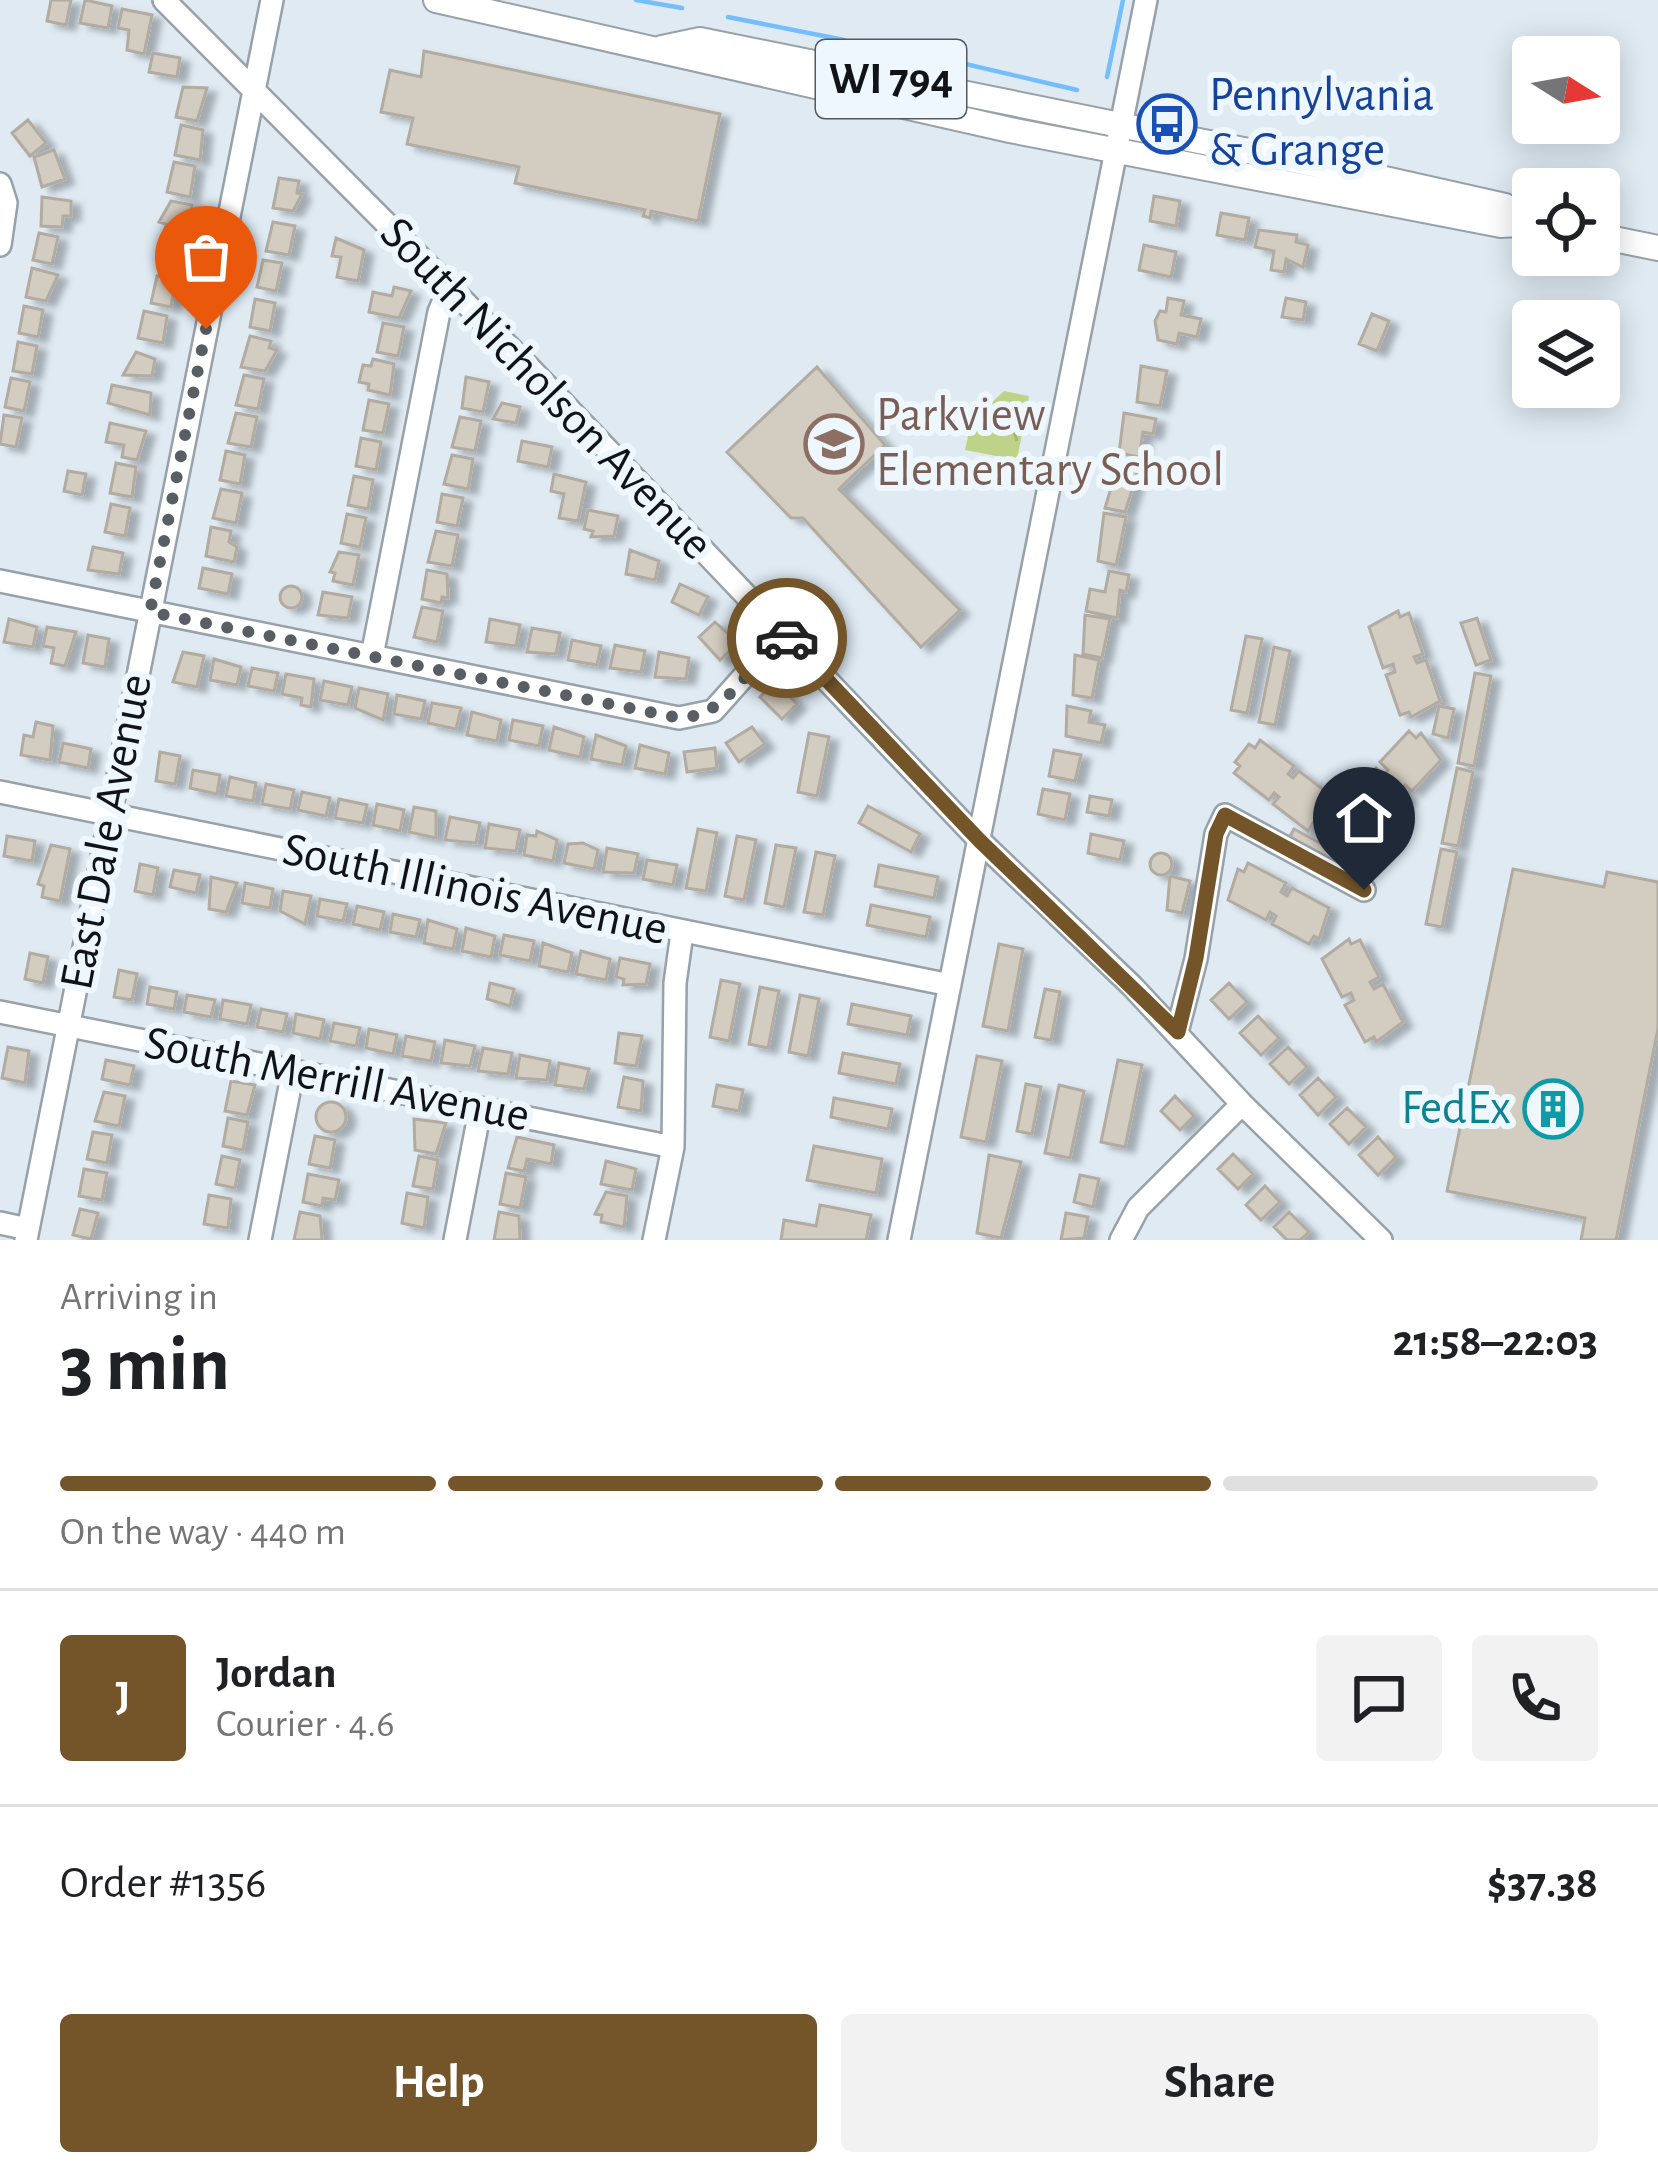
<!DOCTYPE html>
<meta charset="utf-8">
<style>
:root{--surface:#fff;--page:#f2f2f2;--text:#202124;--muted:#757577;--line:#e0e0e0;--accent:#74552a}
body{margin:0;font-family:"Alegreya Sans",sans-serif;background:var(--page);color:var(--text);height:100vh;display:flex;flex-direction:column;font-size:45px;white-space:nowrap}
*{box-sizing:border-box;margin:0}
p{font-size:39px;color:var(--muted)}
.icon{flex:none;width:66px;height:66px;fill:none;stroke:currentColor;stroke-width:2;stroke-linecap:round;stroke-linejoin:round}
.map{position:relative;height:1240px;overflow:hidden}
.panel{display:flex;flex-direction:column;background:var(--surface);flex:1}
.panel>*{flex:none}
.needle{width:78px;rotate:101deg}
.fabs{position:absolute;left:1512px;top:36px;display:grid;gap:24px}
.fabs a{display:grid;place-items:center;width:108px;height:108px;border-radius:12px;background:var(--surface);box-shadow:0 6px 30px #0003;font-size:60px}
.pin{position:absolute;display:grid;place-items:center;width:102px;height:102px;color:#fff;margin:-123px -51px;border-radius:50% 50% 50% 0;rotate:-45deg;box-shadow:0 0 12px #0007}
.pin .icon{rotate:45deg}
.courier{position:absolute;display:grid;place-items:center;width:120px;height:120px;margin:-60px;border:9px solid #74552a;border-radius:50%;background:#fff;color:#222;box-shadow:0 3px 15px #0007}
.summary em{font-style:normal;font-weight:700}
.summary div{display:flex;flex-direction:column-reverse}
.summary{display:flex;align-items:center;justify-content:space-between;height:204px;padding:0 60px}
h1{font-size:78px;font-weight:700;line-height:90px}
.bar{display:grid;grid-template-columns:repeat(4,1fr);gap:18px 12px;align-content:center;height:144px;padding:0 60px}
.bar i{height:15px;border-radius:9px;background:var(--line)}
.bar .active{background:var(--accent)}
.bar p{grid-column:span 4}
.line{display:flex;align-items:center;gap:30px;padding:0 60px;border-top:3px solid var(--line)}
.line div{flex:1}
.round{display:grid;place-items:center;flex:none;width:126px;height:126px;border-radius:12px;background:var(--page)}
.action{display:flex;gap:24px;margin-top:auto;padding:24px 60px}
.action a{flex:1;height:138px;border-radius:12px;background:var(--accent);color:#fff;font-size:48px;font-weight:700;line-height:138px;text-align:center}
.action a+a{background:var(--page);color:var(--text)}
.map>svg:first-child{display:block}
.park{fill:url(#park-tufts)}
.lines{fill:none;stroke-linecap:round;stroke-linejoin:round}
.stream{stroke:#74bdfe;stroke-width:4.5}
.building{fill:#d3ccc1;stroke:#b2aba1;stroke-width:3;filter:url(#shadow)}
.minor-casing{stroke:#97a1a9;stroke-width:26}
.major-casing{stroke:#97a1a9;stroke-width:28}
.minor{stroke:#fff;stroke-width:21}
.major{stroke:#fff;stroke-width:24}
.done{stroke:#585f64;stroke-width:12;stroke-dasharray:0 21.6}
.route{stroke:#74552a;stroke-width:15}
.labels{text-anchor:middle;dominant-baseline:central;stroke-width:12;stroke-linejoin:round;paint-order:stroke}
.shield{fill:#eef7fe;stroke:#53585c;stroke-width:3}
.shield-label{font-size:45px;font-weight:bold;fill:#101417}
.transit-label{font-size:48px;fill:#164399;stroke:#eef7fe;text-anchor:start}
.street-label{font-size:48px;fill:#101417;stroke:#eef7fe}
.education-label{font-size:48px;fill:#785e54;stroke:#eef7fe;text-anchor:start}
.culture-label{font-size:48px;fill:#0d838f;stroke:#eef7fe;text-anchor:end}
</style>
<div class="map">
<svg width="1658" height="1240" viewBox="0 0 1658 1240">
<defs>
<pattern id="park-tufts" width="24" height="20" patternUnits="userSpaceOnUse" patternTransform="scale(3)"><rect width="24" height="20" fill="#bfd388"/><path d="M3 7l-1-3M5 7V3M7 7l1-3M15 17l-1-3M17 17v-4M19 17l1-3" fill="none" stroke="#a3b475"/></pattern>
<filter id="shadow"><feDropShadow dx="9" dy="5" stdDeviation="3" flood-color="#0004"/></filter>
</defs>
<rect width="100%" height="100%" fill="#dfeaf3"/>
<path class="park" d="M1004,391L1029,396L1017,460L965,450L971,422Z"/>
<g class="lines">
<path class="stream" d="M636,0L682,8
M728,17L844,40
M893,47L1077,90
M1107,77L1123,0"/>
</g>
<path class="building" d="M51,0H71L66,25L47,21Z
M85,0L112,6L108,28L80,23Z
M122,9L152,15L144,54L127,50L129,30L118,28Z
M424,51L720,114L698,221L651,211L650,218L643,216L645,210L515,183L519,167L407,144L413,118L381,112L390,70L421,77Z
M153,53L180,58L177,77L149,72Z
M183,87L207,88L197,121L176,117Z
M28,120L46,143L30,156L12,133Z
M181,125L203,130L200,160L175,155Z
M54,150L65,179L42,187L34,157Z
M174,162L195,166L190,197L167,192Z
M279,178L299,181L297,193L302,194L293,211L273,208Z
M1154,196L1180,201L1176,226L1150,221Z
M42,197L71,201V216H63L62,227L41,226Z
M171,201L192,205L185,235L165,230L166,224L159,222Z
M1221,213L1249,218L1245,240L1217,235Z
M273,222L295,226L289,255L266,251Z
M1259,230L1297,235L1296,242L1308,245L1303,267L1286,259L1284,272L1271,270L1274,251L1255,247Z
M39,233L58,237L52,264L33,260Z
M163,238L183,242L177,269L158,265Z
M336,238L364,250L358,281L337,277L341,257L332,256Z
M1144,245L1176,252L1171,277L1139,270Z
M263,260L282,263L276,291L257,287Z
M32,268L58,275L46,301L26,297Z
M157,276L176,280L171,307L151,303Z
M394,287L411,291L399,318L369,312L373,292L392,296Z
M1168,298L1184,301L1181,315L1201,319L1197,337L1179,333L1177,344L1158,340L1155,321L1160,311L1166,312Z
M1286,298L1306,302L1303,320L1282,317Z
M255,299L275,303L270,331L250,327Z
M24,306L43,310L38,337L19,333Z
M144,311L167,316L163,343L138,338Z
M1372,314L1389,321L1377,351L1359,344Z
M383,323L404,327L398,356L377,352Z
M250,336L271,341L269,348L277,350L265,371L241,367Z
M18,342L37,346L32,374L13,371Z
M136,352L155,359L152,376L123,375Z
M373,359L394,364L390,395L368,390L369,384L359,382L363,365L371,366Z
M1141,366L1167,371L1160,406L1137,402Z
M817,367L885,445L839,489L960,610L921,647L803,518H791L727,452Z
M244,375L264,379L258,409L236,405Z
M466,377L489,382L483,412L462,408Z
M11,378L30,382L24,411L5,407Z
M112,385L151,393L150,415L108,403Z
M369,400L389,404L383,433L363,430Z
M502,403L520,407L516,423L493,419Z
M236,413L257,417L251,447L228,443Z
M1124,413L1156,419L1153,434L1143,432L1139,457L1119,453Z
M4,415L22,418L16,447L0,444Z
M460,417L481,421L475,451L452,447Z
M110,423L146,431L137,460L122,457L124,445L106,442Z
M361,438L381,442L376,470L356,466Z
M522,441L552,447L548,467L518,461Z
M226,451L245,455L240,484L220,480Z
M452,455L473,459L468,489L444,484Z
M1119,461L1140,465L1125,512L1105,508Z
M116,463L136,467L132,497L110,493Z
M68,471L86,474L82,495L64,491Z
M554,474L586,482L578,521L559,518L564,494L551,491Z
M354,476L373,480L368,509L348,505Z
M221,489L242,493L236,523L213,518Z
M442,494L463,498L457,526L437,522Z
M111,504L130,508L125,536L105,532Z
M588,510L618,516L614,536L591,537L593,531L584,529Z
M1104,513L1126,517L1116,565L1098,561Z
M347,514L366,518L360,547L341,543Z
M211,527L231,531L229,542L237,547L234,562L206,556Z
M436,531L458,535L452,566L428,562Z
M93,547L123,553L119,574L88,570Z
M630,550L659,561L655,580L626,574Z
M339,552L359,555L353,585L333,581L335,573L330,572Z
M203,568L232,574L228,594L199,588Z
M427,570L447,574L448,598L442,597L441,603L422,599Z
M1109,571L1129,575L1126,592L1120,590L1117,618L1086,611L1090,589L1105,592Z
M680,584L708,597L699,615L672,602Z
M280 597a11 11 0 1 1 22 0a11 11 0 1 1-22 0Z
M323,592L352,597L348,618L318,615Z
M422,607L443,611L437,642L414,637Z
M1398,611L1400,617L1409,613L1423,654L1414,657L1417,663L1426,660L1440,701L1411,717L1409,712L1400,715L1386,675L1395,672L1393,664L1383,668L1369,627Z
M1085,615L1110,619L1102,658L1083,654Z
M1477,618L1491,660L1476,665L1461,623Z
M9,619L37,627L33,647L4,642Z
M490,619L520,625L516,646L486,642Z
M715,622L738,643L720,660L699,637Z
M47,627L76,632L65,666L51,663L54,648L43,646Z
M532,628L560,633L556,654L527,652Z
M88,635L109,639L105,667L83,663Z
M1246,636L1262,639L1247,713L1231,710Z
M572,640L601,646L597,665L568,660Z
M615,645L645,651L641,672L610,668Z
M1274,647L1290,651L1275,725L1259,722Z
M183,652L204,656L197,687L173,682Z
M659,652L689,658L686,679L655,677Z
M1075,655L1099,660L1092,698L1073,695Z
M214,659L241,667L237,685L210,680Z
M252,668L278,673L274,691L248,686Z
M1475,673L1491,676L1474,766L1458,763Z
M286,674L314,679L311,707L301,705L302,698L282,694Z
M324,681L352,687L348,705L320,700Z
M775,682L797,704L782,719L760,697Z
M359,688L388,694L383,720L355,708Z
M397,695L425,701L421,719L394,714Z
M432,703L461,708L456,729L428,723Z
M1067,706L1091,711L1089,722L1105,725L1101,743L1066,736Z
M1439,706L1454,709L1448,738L1433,734Z
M472,712L501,720L497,741L467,735Z
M513,720L543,726L539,746L509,740Z
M36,722L53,726L50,760L21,755L24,735L33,737Z
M554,727L584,737L580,757L549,750Z
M752,727L765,744L739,762L726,743Z
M1409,731L1416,738L1421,733L1441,760L1412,791L1405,785L1400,790L1407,797L1378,828L1371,821L1367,826L1347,800L1376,768L1383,775L1388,770L1380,762Z
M809,733L829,737L817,796L798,792Z
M596,735L626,746L622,765L591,759Z
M1260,740L1294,766L1288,774L1293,778L1299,771L1334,798L1318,827L1313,823L1308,831L1273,804L1279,797L1274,793L1269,800L1234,773L1240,766L1235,762L1249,744L1255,748Z
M63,743L91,749L88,768L59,762Z
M640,745L669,753L665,774L635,768Z
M715,748L717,768L687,772L684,752Z
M1054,750L1081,755L1075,781L1049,776Z
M160,752L180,756L175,784L156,781Z
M1457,768L1473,772L1458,846L1442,843Z
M193,770L220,775L217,794L190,788Z
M230,777L256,783L253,801L226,796Z
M266,784L294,790L290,809L262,804Z
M1043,789L1070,794L1065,820L1038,814Z
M302,792L330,798L326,816L298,810Z
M1090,796L1112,800L1109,816L1087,812Z
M339,799L367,805L363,823L335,818Z
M377,804L404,810L400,831L373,825Z
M868,806L920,834L911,852L859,823Z
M414,807L436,811V838L409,832Z
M450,817L480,823L476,843L445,840Z
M489,824L520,830L516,851L485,848Z
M698,829L717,833L706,891L686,888Z
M1294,829L1340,854L1333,867L1287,842Z
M537,831L557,840L553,861L524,855L527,835L536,836Z
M1091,834L1124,841L1120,860L1088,853Z
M7,836L35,841L32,861L4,856Z
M737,836L756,840L744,900L725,896Z
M583,843L598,850L594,869L564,863L568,844Z
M51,845L70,849L60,901L42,897L44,886L38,884Z
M776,845L796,848L784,907L765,903Z
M607,848L638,854L634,873L603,872Z
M1441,849L1457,852L1442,927L1426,924Z
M816,852L835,856L823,915L804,912Z
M1150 864a11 11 0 1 1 22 0a11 11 0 1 1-22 0Z
M647,860L677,865L673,885L643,879Z
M1248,863L1286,883L1281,892L1287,896L1292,888L1329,908L1319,939L1314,936L1309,944L1272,924L1276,916L1270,912L1266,920L1228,900L1238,869L1244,872Z
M140,864L158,868L153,895L135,891Z
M879,865L938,877L934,898L875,886Z
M1513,869L1604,887L1607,872L1658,882V1028L1616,1240H1581L1585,1218L1447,1191Z
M174,870L200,875L196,893L170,887Z
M1170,876L1190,881L1182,913L1167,910Z
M211,877L237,883L226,912L209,909Z
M245,883L273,889L270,908L242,903Z
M283,891L311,896L305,924L280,911Z
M320,899L347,904L343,921L317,916Z
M871,905L930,917L926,937L867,925Z
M357,906L384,912L380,930L353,924Z
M393,914L420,920L416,937L390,932Z
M428,920L457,929L453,949L424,943Z
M466,928L495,936L491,957L462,951Z
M504,935L534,941L530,961L500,955Z
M1349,939L1351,944L1360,940L1379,977L1370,982L1374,989L1383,984L1403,1022L1376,1042L1374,1037L1365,1042L1345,1005L1354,1000L1351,993L1342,997L1322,959Z
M543,943L572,953L568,972L539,966Z
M999,944L1023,949L1008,1031L983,1026Z
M581,951L610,959L606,980L576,974Z
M30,953L48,957L43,983L25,979Z
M620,958L650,964L646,984L623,985L624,979L616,977Z
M119,970L137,974L132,1000L114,997Z
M721,980L740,984L729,1041L710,1037Z
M490,983L514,989L510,1006L487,999Z
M1229,983L1247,1002L1229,1019L1211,1000Z
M150,987L177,992L174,1009L147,1004Z
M760,987L779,991L768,1048L749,1044Z
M1045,989L1060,992L1051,1040L1035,1037Z
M187,995L215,1000L211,1017L184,1012Z
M800,995L819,999L808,1056L789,1052Z
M223,1000L251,1005L247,1024L220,1019Z
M852,1004L911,1016L907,1035L848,1024Z
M261,1009L287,1014L283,1032L257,1027Z
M296,1014L324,1020L320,1039L293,1033Z
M1258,1016L1279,1038L1261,1055L1240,1033Z
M334,1023L360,1028L356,1046L330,1041Z
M369,1029L397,1035L393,1054L366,1048Z
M619,1033L642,1036L636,1066L615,1063Z
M406,1036L435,1042L431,1061L402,1056Z
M445,1040L475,1046L470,1066L441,1063Z
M8,1047L29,1051L25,1083L2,1078Z
M1288,1047L1307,1067L1289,1084L1270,1064Z
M483,1048L512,1053L508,1074L478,1071Z
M843,1053L900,1064L896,1084L839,1073Z
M520,1055L550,1061L547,1080L516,1078Z
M977,1056L1002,1061L986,1142L961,1137Z
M106,1060L134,1066L130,1085L102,1079Z
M1118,1060L1142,1065L1125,1147L1101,1142Z
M559,1063L589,1069L584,1089L555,1085Z
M624,1077L643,1081L641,1111L618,1107Z
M1318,1078L1336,1097L1318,1115L1300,1095Z
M231,1081L255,1085L247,1115L225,1111Z
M1026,1084L1041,1087L1032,1134L1017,1131Z
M717,1085L743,1090L739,1111L713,1106Z
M1059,1085L1084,1091L1070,1158L1045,1153Z
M104,1092L125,1096L119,1126L95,1121Z
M1175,1096L1194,1116L1180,1130L1161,1111Z
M834,1098L892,1109L888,1129L831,1117Z
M316 1117a15 15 0 1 1 30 0a15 15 0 1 1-30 0Z
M1347,1108L1366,1127L1349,1144L1330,1124Z
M228,1118L248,1122L243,1150L223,1146Z
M414,1119L446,1123L436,1154L415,1150Z
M93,1132L112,1135L107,1163L87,1159Z
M315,1136L335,1140L330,1168L309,1164Z
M517,1137L554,1145L551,1164L527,1159L524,1171L508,1168Z
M1378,1137L1396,1157L1378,1175L1359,1155Z
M814,1146L882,1159L876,1193L807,1180Z
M1233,1154L1253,1174L1238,1189L1218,1169Z
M989,1155L1021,1162L1001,1238L977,1233Z
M222,1156L240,1160L235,1188L216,1184Z
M419,1156L438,1160L433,1189L413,1186Z
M606,1161L636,1169L632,1190L601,1184Z
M84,1169L107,1173L102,1200L79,1196Z
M506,1173L526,1177L520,1208L500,1204Z
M308,1174L339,1180L335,1200L323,1198L322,1206L303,1202Z
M1080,1175L1099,1179L1093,1207L1074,1202Z
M1265,1186L1280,1202L1261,1220L1246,1205Z
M606,1192L627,1196L624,1227L601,1222L602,1215L595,1214Z
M407,1193L428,1197L424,1228L402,1223Z
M209,1195L231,1199L228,1228L204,1224Z
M820,1205L871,1215L866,1240H781L784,1220L816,1226Z
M80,1209L98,1213L91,1239L73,1235Z
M300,1212L320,1216L322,1240H294Z
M499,1212L519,1216L520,1240H494Z
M1289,1212L1309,1232L1300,1240H1287L1274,1227Z
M1066,1213L1088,1217L1084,1238L1061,1240Z"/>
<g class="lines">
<defs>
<path id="minor" d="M164,0L521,359L980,841L1132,986L1242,1104L1381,1240
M0,184L6,203L0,245
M0,581L679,718L713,711L782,634
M372,656L439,312L449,288
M0,792L950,985
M0,1012L673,1147
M1177,1032L1196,959L1216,834L1225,815L1364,890
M0,1223L28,1229
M26,1240L272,0
M260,1240L293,1071
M455,1240L480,1110
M654,1240L673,1147L675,983L682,933
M899,1240L1146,0
M1121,1240L1138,1208L1242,1104"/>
<path id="major" d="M436,0L1010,130L1501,225L1533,223
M662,48L700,40L1367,175L1505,206L1532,221
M1599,236L1658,248"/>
</defs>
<use href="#minor" class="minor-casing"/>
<use href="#major" class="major-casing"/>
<use href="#minor" class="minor"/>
<use href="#major" class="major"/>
</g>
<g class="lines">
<path class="done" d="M206,329L150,612L679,718C727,717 750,665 782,634L787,638"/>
<path class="route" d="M787,638L980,841L1178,1032L1196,958L1216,834L1225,815L1364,890"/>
</g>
<defs>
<symbol id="bus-ring" viewBox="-11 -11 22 22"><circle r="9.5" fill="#eef7fe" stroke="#1a4fb4" stroke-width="1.5"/><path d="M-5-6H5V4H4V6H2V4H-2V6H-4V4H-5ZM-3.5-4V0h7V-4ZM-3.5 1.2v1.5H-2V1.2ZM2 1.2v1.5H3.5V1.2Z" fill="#1a4fb4"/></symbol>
<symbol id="school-ring" viewBox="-11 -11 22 22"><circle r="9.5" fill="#eef7fe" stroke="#8d6e63" stroke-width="1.5"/><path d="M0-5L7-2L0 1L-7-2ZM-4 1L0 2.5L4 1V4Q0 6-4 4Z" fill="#8d6e63"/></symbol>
<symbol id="building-ring" viewBox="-11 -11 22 22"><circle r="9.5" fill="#eef7fe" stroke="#0f9aa8" stroke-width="1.5"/><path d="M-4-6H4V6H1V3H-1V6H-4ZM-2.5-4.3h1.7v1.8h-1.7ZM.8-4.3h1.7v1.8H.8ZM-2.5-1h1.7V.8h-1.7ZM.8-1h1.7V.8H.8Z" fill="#0f9aa8"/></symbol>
</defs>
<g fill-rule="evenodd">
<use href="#bus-ring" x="1134" y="91" width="66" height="66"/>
<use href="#school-ring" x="801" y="411" width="66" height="66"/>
<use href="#building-ring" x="1520" y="1076" width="66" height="66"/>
</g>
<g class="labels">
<rect class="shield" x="816" y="40" width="150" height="78" rx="9"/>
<g class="shield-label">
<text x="891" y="79">WI 794</text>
</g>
<g class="transit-label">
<text x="1209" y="96">Pennylvania<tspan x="1209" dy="55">&amp; Grange</tspan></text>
</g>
<g class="street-label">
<text transform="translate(546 389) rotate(46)">South Nicholson Avenue</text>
<text transform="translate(107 832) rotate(-79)">East Dale Avenue</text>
<text transform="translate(475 890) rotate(12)">South Illinois Avenue</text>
<text transform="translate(337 1080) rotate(11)">South Merrill Avenue</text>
</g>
<g class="education-label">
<text x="876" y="416">Parkview<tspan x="876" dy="55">Elementary School</tspan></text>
</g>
<g class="culture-label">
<text x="1511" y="1109">FedEx</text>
</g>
</g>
</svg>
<div class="fabs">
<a><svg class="needle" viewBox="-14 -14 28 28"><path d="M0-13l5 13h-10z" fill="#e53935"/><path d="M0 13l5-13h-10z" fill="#757577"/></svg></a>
<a><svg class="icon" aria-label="locate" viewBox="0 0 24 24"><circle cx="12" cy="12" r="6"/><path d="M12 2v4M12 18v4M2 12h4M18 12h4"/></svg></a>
<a><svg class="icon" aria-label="layers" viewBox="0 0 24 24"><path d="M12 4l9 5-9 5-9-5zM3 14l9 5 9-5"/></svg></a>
</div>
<div class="pin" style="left:206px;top:329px;background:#ea580c"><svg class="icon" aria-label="bag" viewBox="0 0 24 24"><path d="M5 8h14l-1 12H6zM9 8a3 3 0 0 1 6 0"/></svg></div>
<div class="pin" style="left:1364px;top:890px;background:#1f2937"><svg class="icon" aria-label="home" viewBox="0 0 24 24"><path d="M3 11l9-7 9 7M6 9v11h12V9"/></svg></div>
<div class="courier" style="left:787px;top:638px"><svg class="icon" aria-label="car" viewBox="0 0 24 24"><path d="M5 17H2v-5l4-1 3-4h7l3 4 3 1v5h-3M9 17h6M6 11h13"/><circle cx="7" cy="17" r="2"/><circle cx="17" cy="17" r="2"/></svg></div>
</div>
<section class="panel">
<div class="summary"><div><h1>3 min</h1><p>Arriving in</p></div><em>21:58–22:03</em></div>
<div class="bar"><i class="active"></i><i class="active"></i><i class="active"></i><i></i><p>On the way · 440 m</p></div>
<div class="line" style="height:216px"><b class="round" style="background:var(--accent);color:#fff">J</b><div><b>Jordan</b><p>Courier · 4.6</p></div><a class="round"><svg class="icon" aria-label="chat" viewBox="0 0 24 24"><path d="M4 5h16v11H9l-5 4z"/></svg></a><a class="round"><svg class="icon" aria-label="phone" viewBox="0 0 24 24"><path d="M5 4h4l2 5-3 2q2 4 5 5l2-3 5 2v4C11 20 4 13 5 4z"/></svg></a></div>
<div class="line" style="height:156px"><div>Order #1356</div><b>$37.38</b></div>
<div class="action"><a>Help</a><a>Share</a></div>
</section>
